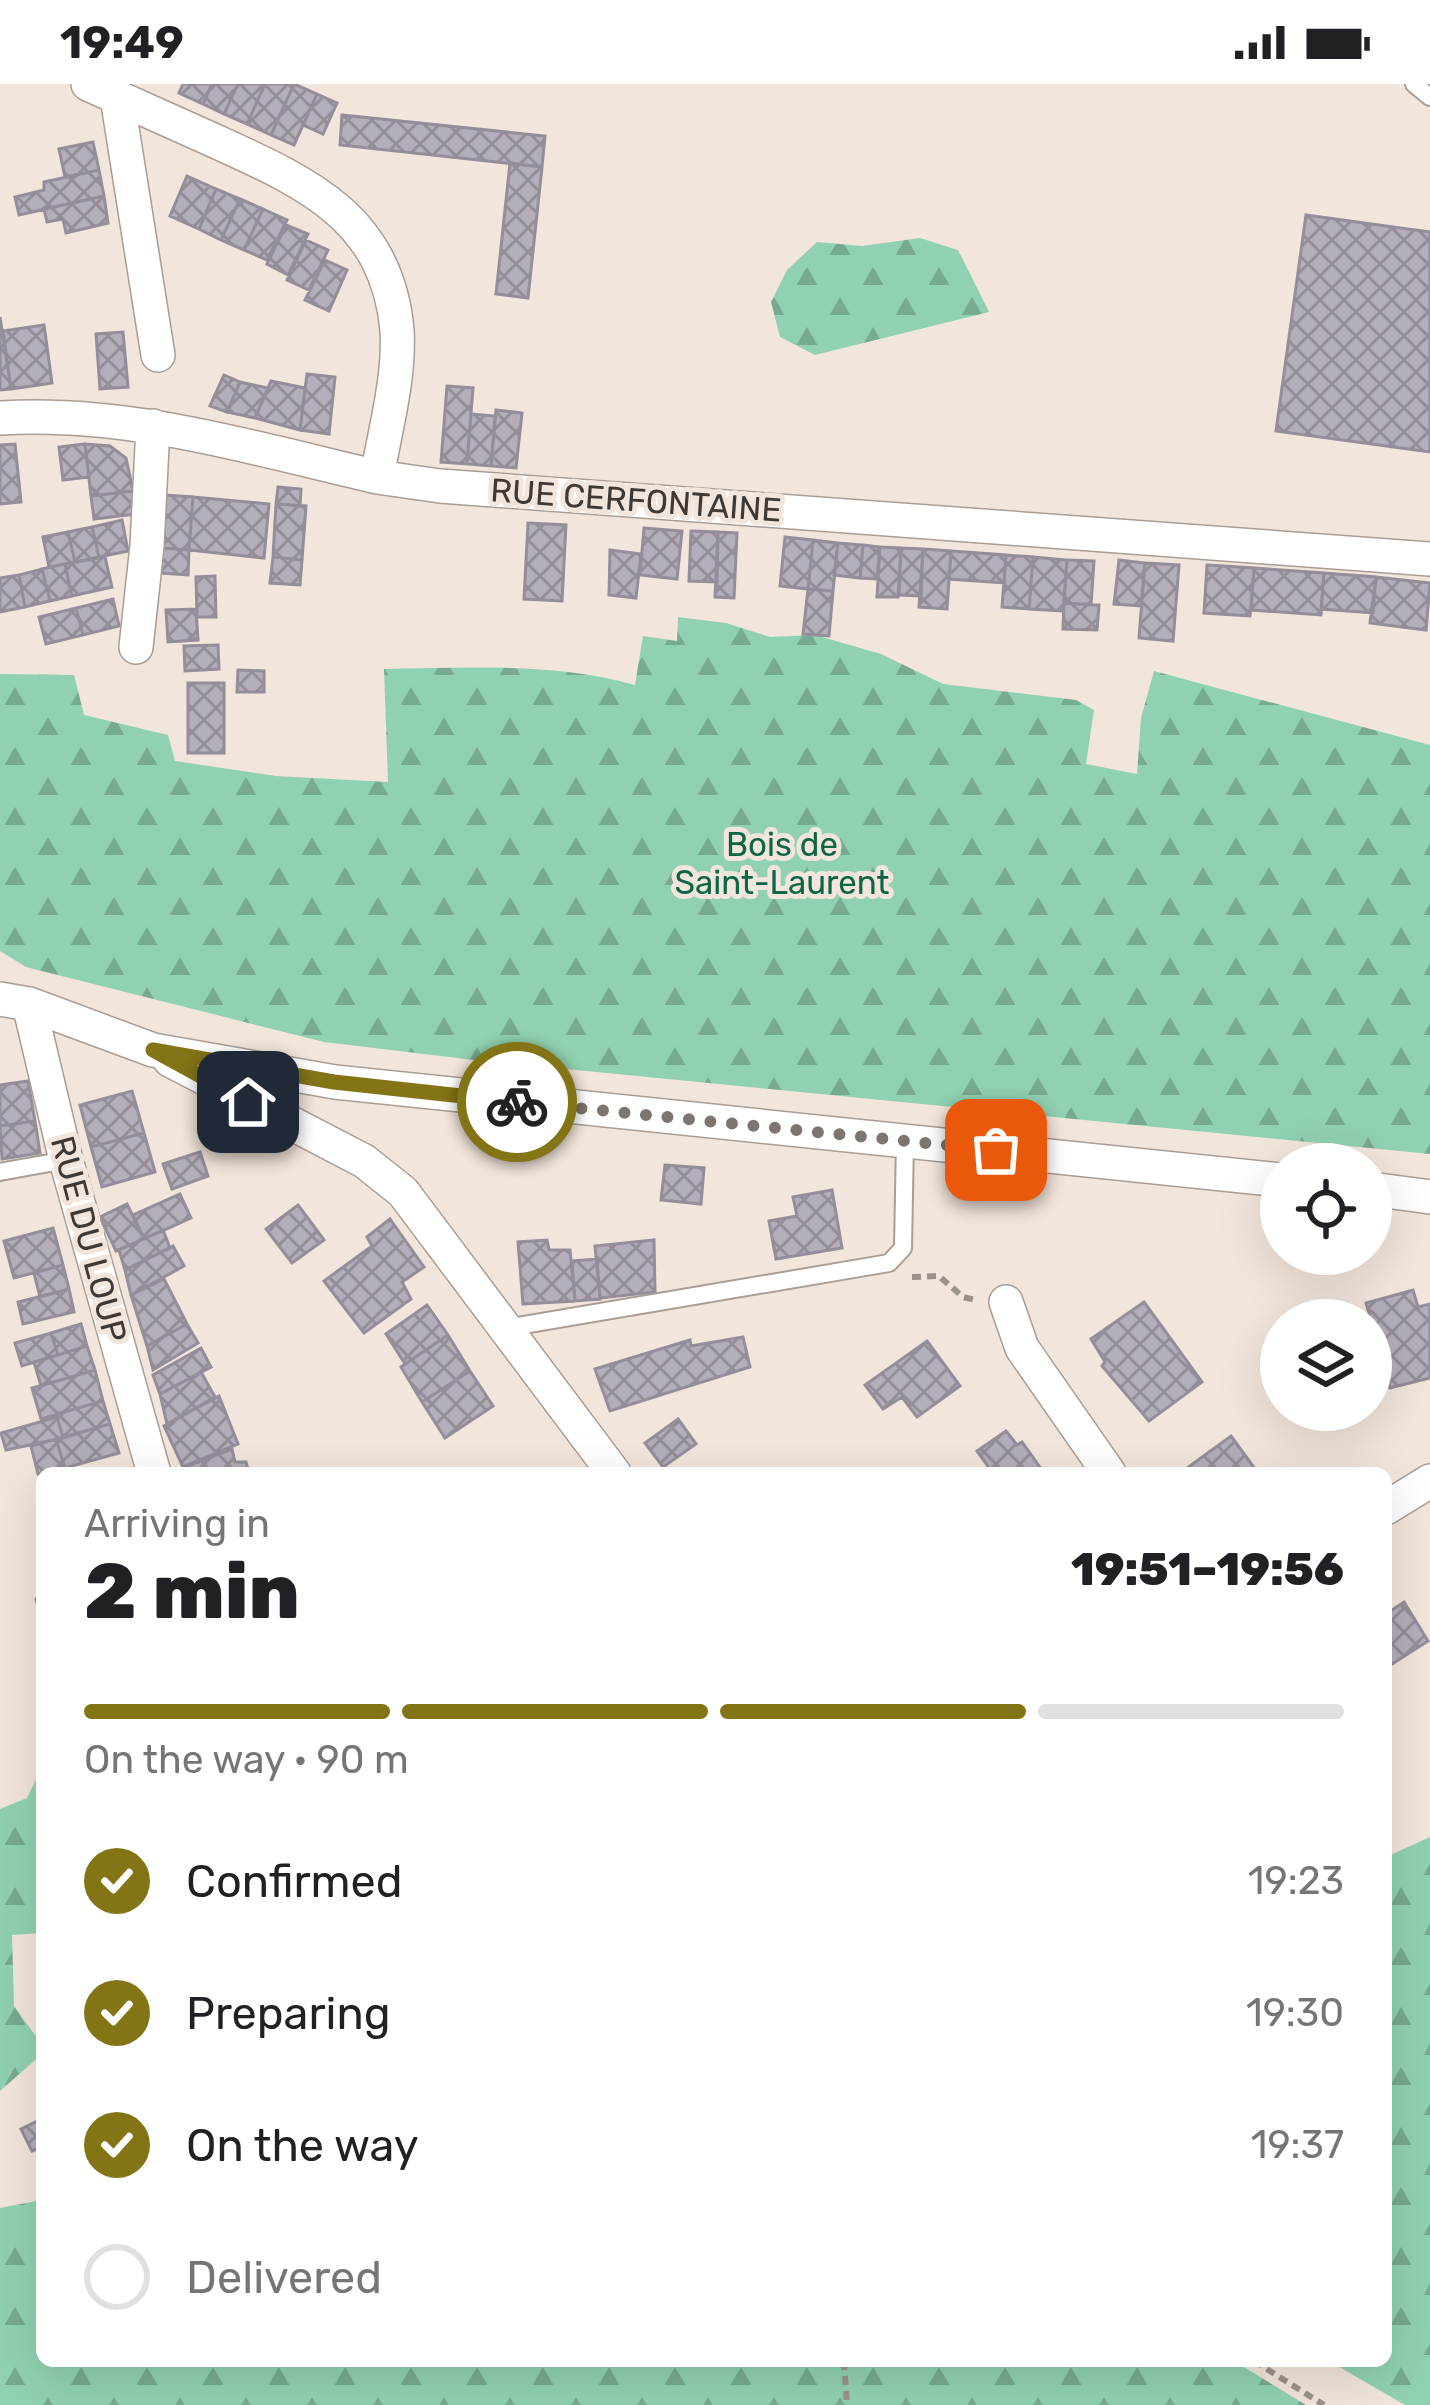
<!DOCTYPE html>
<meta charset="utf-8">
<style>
:root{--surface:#fff;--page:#f6f6f6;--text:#202124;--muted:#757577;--line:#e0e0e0;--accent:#837416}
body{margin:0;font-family:Rubik,sans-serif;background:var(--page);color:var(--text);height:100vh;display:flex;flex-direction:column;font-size:45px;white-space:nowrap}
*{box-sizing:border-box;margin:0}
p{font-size:39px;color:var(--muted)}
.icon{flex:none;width:66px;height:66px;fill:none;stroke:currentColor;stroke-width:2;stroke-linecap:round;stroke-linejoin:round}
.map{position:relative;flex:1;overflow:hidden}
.details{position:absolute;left:36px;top:1383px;width:1356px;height:900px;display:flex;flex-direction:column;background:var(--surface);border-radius:18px;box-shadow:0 12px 48px #0002}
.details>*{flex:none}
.buttons{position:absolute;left:1260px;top:1059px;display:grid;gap:24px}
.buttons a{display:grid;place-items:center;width:132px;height:132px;border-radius:50%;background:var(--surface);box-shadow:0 12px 48px #0002;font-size:60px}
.pin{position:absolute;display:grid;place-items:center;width:102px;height:102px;color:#fff;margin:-51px;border-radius:24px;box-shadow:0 6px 18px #0006}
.courier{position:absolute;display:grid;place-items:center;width:120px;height:120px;margin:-60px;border:9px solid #837416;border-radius:50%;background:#fff;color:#222;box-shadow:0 3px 15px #0007}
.head em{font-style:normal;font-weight:800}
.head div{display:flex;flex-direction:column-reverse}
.head{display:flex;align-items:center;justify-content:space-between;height:204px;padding:0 48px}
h1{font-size:78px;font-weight:800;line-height:90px}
.bar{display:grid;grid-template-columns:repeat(4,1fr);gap:18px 12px;align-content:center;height:144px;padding:0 48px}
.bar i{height:15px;border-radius:9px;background:var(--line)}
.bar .on{background:var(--accent)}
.bar p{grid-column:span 4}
ol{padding:0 48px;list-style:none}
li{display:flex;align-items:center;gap:36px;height:132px}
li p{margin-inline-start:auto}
li .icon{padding:12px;border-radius:50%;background:var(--accent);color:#fff;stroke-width:4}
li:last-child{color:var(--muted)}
li i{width:66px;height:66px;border:6px solid var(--line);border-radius:50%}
.status{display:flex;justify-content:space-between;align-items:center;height:84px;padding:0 60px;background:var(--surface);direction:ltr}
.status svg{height:33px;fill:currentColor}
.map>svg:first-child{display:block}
.forest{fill:url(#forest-firs)}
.building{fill:url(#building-cross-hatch);stroke:#948d9a;stroke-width:3}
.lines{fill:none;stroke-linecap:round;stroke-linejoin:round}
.lane-casing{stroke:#a99d94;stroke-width:20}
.street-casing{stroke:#a99d94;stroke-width:36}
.path{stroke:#9b928b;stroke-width:6;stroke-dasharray:9 6;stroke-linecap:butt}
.lane{stroke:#fff;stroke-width:16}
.street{stroke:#fff;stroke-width:33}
.done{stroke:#7d756f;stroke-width:12;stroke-dasharray:0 21.6}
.route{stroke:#837416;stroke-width:15}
.labels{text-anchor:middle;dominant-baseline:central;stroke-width:10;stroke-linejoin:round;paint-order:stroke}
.street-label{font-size:33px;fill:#3e3935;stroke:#f2e5db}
.park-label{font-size:33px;fill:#0b6646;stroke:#f2e5db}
</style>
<div class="status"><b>19:49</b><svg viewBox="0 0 49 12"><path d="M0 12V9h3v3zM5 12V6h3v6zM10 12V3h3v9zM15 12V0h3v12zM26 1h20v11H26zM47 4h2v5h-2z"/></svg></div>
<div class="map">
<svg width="1430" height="2321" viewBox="0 0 1430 2321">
<defs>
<pattern id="forest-firs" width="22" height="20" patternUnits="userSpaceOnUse" patternTransform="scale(3)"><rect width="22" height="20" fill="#90d1b1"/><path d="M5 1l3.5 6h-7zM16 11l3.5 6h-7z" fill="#77ab91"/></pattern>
<pattern id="building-cross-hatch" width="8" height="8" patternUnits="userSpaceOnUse" patternTransform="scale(3)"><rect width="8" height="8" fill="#b4adba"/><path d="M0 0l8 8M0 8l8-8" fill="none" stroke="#948e98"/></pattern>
</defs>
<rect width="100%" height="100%" fill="#f2e5db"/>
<path class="forest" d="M920,154L958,166L989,228L815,271L780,253L771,218L787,186L817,158L862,162Z
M678,533L726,539L770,553L815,551L881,570L943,600L1076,616L1094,626L1086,680L1137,690L1141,634L1154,587L1430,661V1070L474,976L324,958L26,883L0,867V590L74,591L84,631L168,651L175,677L276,692L388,698L384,585C468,584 554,578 635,601L643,552L677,557Z
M42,1683V1849L12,1851L14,1922L42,1961V1970L0,2007V1725L27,1714Z
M1430,1753V2321H1405L1329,2277H1386V1773Z
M42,2116V2277H1234L1306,2321H0V2124Z"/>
<path class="building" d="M183,0H212L203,20L179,9Z
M212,0H238L224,30L203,20Z
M238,0H265L247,40L224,30Z
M265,0H294L271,51L247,40Z
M294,0L317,10L294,61L271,51Z
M317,10L337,19L323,50L303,41Z
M342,31L545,52L542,83L340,61Z
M93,58L99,86L65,93L59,65Z
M510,79L542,83L528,214L496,210Z
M99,86L104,112L19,131L15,113L44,106V98Z
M187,92L216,105L199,145L170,132Z
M216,105L240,115L221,156L199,145Z
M104,112L108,139L66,149L63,135L47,138L44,125Z
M240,115L263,125L244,166L221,156Z
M263,125L287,136L267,176L244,166Z
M1306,131L1430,148V368L1276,347Z
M286,141L308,150L288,191L267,180Z
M306,156L328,166L309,206L287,196Z
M325,176L347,186L329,227L305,216Z
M0,233L11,305L0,306Z
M44,241L52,299L11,305L3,247Z
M123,248L128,303L100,305L96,250Z
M307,290L335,293L329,350L300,346Z
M224,291L240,298L227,328L210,322Z
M271,297L305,304L300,346L255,334Z
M240,298L268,304L255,334L227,328Z
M447,302L473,304L467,380L441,378Z
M496,326L522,329L516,384L491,382Z
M471,330L495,332L491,382L467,380Z
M15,360L21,418L0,420V361Z
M85,360L110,362L126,374L133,407L91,412Z
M85,360L89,393L63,396L59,363Z
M278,403L301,405L300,422L276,420Z
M133,407L136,430L94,435L91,412Z
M165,411L193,413L189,466L162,464Z
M193,413L269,420L264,474L189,466Z
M276,420L306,422L302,476L273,473Z
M122,436L128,467L99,473L92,443Z
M528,439L566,441L562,517L524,515Z
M92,443L99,473L75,478L68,448Z
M644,444L682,447L677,495L640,491Z
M691,447L718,448L717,498L689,497Z
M68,448L75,478L49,483L43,453Z
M718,448L737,449L734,514L715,513Z
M785,453L813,456L808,505L780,502Z
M813,456L838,459L833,507L808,505Z
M838,459L863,461L860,494L834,491Z
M863,461L880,463L877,495L860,494Z
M880,463L901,464L898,513H877Z
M162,464L189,466L188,491L161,489Z
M901,464L923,465L921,512L899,511Z
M923,465L951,467L947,525L919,523Z
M610,466L641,470L636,514L609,511Z
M951,467L1006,471L1004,499L949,495Z
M1006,471L1033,473L1029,525L1002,523Z
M105,473L112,503L72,512L65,480Z
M273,473L302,476L300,501L270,499Z
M1033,473L1067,476L1063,527L1029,525Z
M1067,476L1094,477L1091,521L1064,519Z
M1119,476L1145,479L1141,522L1114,520Z
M1145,479L1179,481L1173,557L1139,554Z
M65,480L72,512L50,517L42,485Z
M1207,481L1254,484L1250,532L1204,529Z
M1254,484L1324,489L1321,531L1251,526Z
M42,485L50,517L25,523L19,491Z
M1324,489L1376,493L1373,529L1321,525Z
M19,491L25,523L0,528V494Z
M215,492L216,533H197L196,493Z
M1376,493L1430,499L1426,546L1370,539Z
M808,505L833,507L829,552L803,550Z
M113,515L119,542L83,551L76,524Z
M1064,519L1099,521L1097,546L1063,545Z
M76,524L83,551L46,560L39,533Z
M196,525L198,556L168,558L166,526Z
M218,561L219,585L185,587L184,562Z
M238,586L264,587V608H237Z
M188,599H224V669H188Z
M28,997L35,1037L0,1042V1001Z
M132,1007L144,1049L91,1063L80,1021Z
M35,1037L40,1069L2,1075L0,1042Z
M144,1049L155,1088L102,1103L91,1063Z
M200,1068L208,1092L172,1105L163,1080Z
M665,1081L704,1084L701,1120L661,1116Z
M832,1106L842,1164L776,1175L769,1137L797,1132L793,1113Z
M180,1110L191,1134L144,1155L133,1131Z
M127,1120L144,1155L116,1167L100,1133Z
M298,1121L324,1156L292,1179L266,1145Z
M390,1135L424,1183L402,1198L411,1215L364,1249L324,1197L372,1162L367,1153Z
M53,1144L63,1181L14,1194L4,1157Z
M163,1146L170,1164L125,1186L119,1166Z
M547,1156L549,1166H570L575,1217L523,1220L518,1158Z
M654,1156L655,1208L600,1214L595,1162Z
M173,1162L184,1182L131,1211L125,1186Z
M597,1175L600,1215L575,1217L572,1177Z
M63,1181L69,1205L40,1213L34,1189Z
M164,1195L187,1240L147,1262L131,1211Z
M69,1205L74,1228L23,1240L18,1218Z
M1413,1206L1418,1223L1430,1220V1294L1390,1304L1366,1219Z
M1144,1218L1202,1298L1149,1337L1102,1282L1105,1278L1091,1255Z
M427,1221L448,1251L405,1280L386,1250Z
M81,1240L87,1262L58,1271L51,1249Z
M187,1240L198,1259L153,1286L147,1262Z
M51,1249L58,1271L22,1282L15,1259Z
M448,1251L470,1287L422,1318L401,1283Z
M743,1253L750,1283L610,1327L595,1285L690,1256L691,1262Z
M927,1257L960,1302L917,1333L902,1313L883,1325L865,1301Z
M87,1262L95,1286L41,1302L34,1278Z
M201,1264L211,1283L160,1310L153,1291Z
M95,1286L103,1317L41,1335L32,1304Z
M470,1287L493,1322L445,1354L422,1318Z
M201,1288L215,1313L167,1340L160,1310Z
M219,1312L238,1360L183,1383L164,1342Z
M103,1317L110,1340L63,1354L56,1330Z
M57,1333L63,1354L6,1366L1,1349Z
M678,1335L696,1360L663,1383L645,1359Z
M110,1340L119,1369L65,1384L56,1355Z
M1006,1347L1017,1361L1022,1358L1044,1389H984L988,1382L977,1367Z
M1231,1352L1258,1389H1184L1183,1387Z
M56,1355L65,1384L38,1390L31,1362Z
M232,1365L235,1378H246L249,1389H181L180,1385Z
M1404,1518L1428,1557L1389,1582L1386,1577V1530Z
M42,2035V2063L32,2067L21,2045Z"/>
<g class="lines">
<defs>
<path id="lane" d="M1414,0L1430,13
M0,1088L66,1076
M506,1244L889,1179L903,1164L905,1056"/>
<path id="street" d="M88,0C130,19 173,38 215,57C305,98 387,133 397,246C400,294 385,346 377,393L440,402L1430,475
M117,13L158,271
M0,334C128,326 253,364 377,393
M136,563L147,462L153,342
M0,915L29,920L153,966L335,998L1281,1096
M29,920L66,1076L154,1389
M170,976L364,1077L403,1108L614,1389
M1371,1105L1430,1113
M1006,1218L1022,1264L1109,1389
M1386,1424L1430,1397"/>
</defs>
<use href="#lane" class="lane-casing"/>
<use href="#street" class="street-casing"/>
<path class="path" d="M912,1193L939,1192L963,1213L975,1216
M35,1517L42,1515
M844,2277L847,2321
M1254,2277L1324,2321"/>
<use href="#lane" class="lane"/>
<use href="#street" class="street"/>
</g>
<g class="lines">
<path class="done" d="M517,1018L996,1066"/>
<path class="route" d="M248,1018L153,966L334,998L517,1018"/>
</g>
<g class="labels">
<g class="street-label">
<text transform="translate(636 416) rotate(4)">RUE CERFONTAINE</text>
<text transform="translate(89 1155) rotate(75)">RUE DU LOUP</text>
</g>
<g class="park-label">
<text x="782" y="760">Bois de<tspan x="782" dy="38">Saint-Laurent</tspan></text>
</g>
</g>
</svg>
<div class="buttons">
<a><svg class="icon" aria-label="locate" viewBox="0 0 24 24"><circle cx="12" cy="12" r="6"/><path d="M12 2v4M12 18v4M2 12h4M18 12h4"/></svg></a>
<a><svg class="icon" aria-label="layers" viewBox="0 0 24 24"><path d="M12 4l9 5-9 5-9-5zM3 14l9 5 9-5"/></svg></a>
</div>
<div class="pin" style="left:996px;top:1066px;background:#ea580c"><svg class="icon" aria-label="bag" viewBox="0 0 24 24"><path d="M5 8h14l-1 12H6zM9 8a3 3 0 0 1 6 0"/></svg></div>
<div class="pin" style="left:248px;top:1018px;background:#1f2937"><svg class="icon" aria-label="home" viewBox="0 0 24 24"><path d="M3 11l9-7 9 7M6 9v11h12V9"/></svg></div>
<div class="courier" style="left:517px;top:1018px"><svg class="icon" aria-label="bike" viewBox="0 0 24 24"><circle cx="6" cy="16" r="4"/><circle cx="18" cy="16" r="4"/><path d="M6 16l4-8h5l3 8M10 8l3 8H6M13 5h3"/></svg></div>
<section class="details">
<div class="head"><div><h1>2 min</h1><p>Arriving in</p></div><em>19:51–19:56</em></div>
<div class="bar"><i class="on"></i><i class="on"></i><i class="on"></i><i></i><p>On the way · 90 m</p></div>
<ol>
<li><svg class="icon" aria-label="check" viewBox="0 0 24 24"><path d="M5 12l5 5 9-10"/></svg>Confirmed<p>19:23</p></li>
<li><svg class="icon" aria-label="check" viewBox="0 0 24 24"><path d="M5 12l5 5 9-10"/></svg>Preparing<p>19:30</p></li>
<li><svg class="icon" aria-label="check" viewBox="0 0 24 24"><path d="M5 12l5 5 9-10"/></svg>On the way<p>19:37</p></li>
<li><i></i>Delivered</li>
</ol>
</section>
</div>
